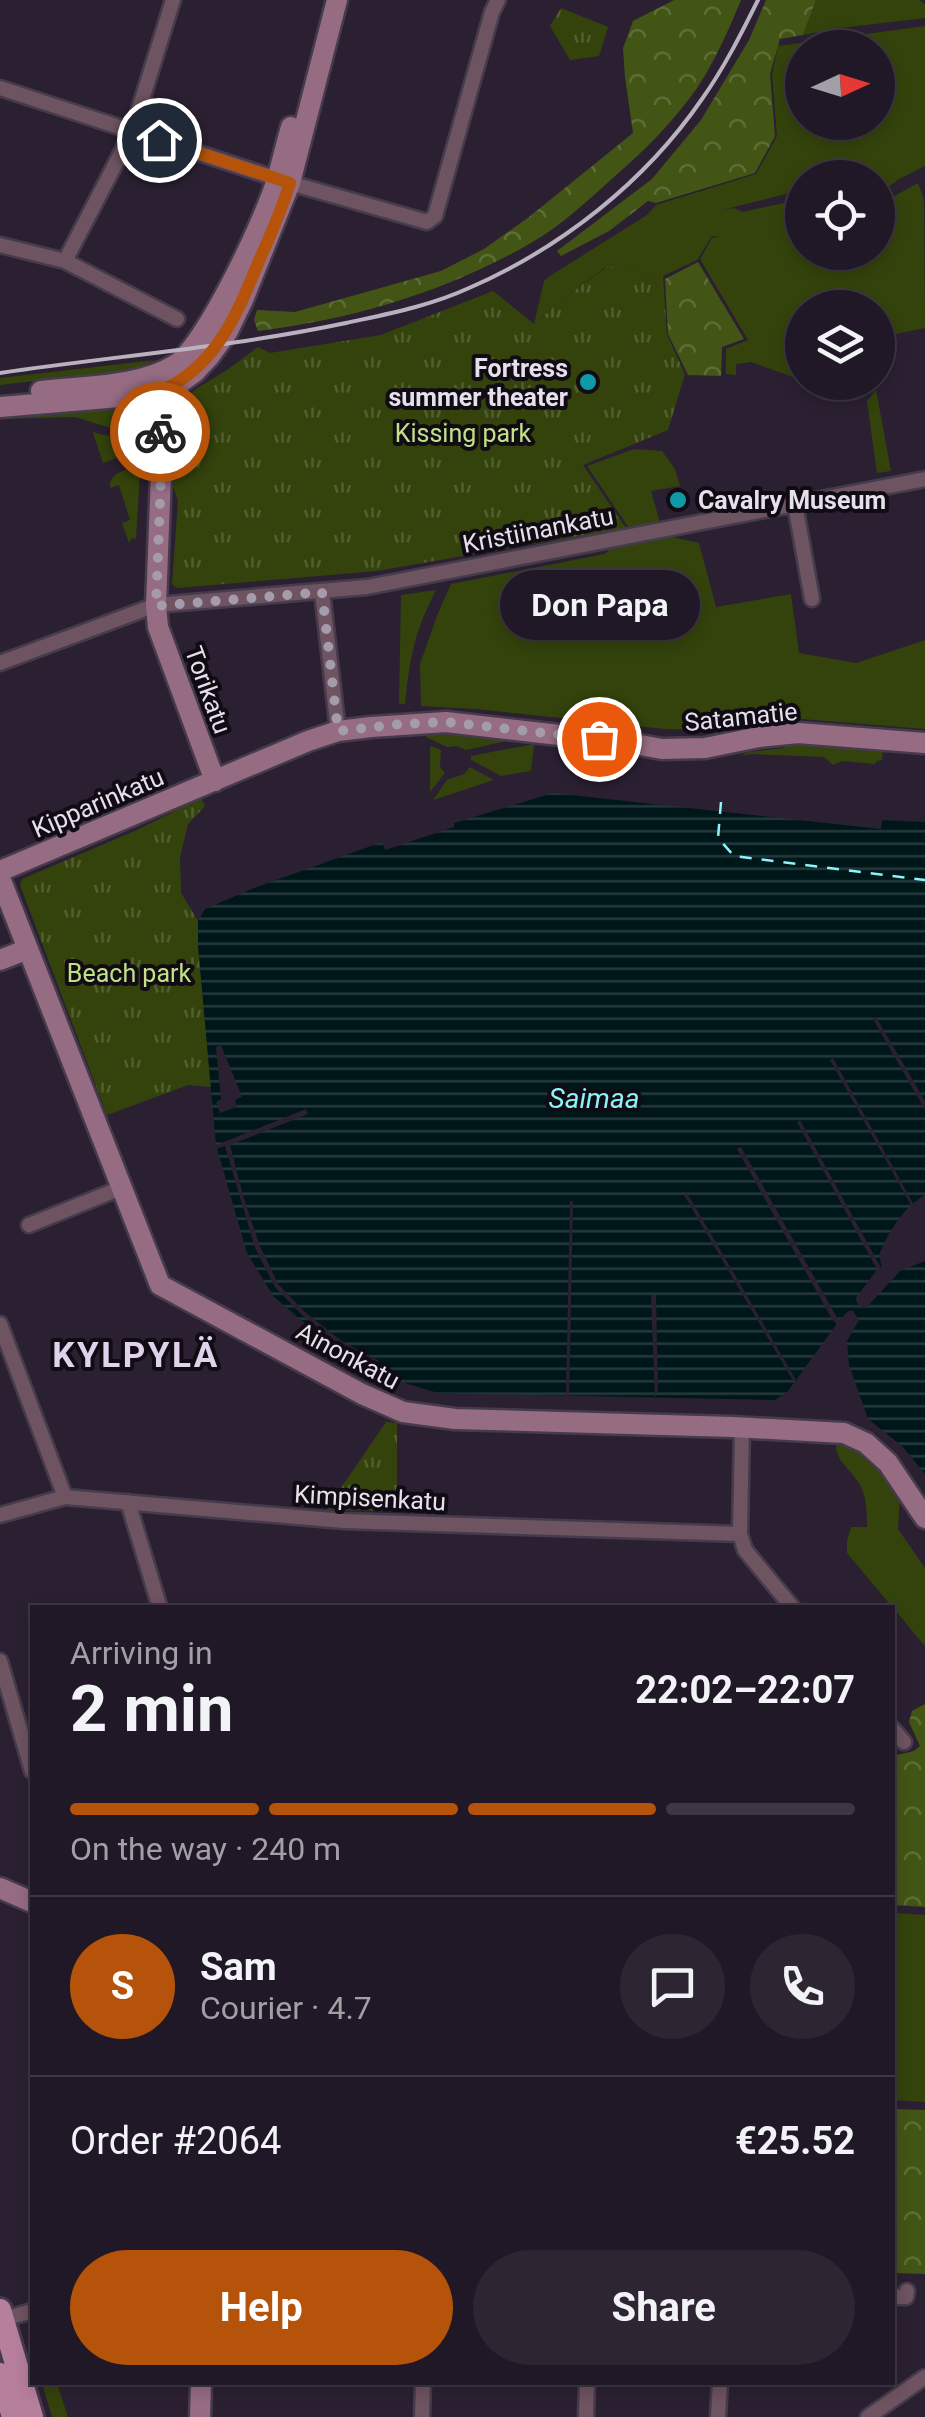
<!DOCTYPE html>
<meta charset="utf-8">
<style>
:root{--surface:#201826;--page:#2d2532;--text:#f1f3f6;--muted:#a2a0a7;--line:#3d3743;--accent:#b45309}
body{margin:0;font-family:Roboto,sans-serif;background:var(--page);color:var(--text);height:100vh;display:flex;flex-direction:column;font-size:38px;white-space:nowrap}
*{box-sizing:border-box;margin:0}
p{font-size:32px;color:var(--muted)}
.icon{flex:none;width:55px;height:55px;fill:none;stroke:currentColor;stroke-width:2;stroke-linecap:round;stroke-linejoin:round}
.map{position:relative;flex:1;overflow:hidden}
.panel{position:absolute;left:30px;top:1605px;width:865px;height:780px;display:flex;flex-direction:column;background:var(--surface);border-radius:0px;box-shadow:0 5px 15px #0003,0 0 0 2px var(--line)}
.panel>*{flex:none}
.needle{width:65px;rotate:86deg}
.buttons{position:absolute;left:785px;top:30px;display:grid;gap:20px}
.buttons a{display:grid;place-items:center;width:110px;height:110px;border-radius:50%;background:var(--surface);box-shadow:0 5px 15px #0003,0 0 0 2px var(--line);font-size:50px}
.pin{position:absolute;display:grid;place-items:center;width:85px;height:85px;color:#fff;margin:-42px;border:5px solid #fff;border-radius:50%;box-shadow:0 2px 10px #0007}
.courier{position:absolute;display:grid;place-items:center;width:100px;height:100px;margin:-50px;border:8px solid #b45309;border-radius:50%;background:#fff;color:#222;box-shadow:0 2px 12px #0007}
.bubble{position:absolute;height:70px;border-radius:35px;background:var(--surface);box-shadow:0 5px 15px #0003,0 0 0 2px var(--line);font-size:32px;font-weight:700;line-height:70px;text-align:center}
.head em{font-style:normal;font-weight:700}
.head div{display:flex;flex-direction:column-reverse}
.head{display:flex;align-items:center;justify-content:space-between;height:170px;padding:0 40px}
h1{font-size:65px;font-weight:700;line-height:75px}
.bar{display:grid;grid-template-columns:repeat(4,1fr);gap:15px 10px;align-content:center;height:120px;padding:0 40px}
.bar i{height:12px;border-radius:8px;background:var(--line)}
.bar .active{background:var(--accent)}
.bar p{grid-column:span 4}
.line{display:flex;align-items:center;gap:25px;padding:0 40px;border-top:2px solid var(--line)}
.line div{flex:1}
.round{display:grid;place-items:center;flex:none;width:105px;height:105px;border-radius:52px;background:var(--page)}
.cta{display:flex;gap:20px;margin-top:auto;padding:20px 40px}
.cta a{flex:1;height:115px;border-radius:60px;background:var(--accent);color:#fff;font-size:40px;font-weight:700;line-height:115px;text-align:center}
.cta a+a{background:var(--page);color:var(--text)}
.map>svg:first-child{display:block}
.green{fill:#34430c;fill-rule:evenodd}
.forest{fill:url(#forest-crowns)}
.park{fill:url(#park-tufts)}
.water{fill:url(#water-rules)}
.pier{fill:#2b2032}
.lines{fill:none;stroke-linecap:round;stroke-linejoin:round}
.ferry{stroke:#8bf3f9;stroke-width:2.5;stroke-dasharray:12 10;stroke-linecap:butt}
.street-casing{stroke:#453b4c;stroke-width:19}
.secondary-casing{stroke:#453b4c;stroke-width:25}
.primary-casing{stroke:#453b4c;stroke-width:28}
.street{stroke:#6e5360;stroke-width:14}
.secondary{stroke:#966c82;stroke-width:20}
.primary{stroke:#b67f9c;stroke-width:22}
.rail{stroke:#b9b1bf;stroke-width:4}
.done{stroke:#a59cab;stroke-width:10;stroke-dasharray:0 18}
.route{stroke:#b45309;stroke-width:12}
.culture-dot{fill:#0f9aa8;stroke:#110c14;stroke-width:4}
.labels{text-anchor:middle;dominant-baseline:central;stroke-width:8;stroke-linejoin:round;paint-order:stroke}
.poi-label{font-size:25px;font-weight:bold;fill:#e6dfec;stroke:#110c14;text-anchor:end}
.park-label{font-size:25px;fill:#c1e186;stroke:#110c14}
.street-label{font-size:25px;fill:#e6dfec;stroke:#110c14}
.water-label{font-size:28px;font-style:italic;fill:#8bf3f9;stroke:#110c14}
.district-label{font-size:35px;font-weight:bold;letter-spacing:2.5px;fill:#e0d2eb;stroke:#110c14}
</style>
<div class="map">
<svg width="925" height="2417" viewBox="0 0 925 2417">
<defs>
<pattern id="forest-crowns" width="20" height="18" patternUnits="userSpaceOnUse" patternTransform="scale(2.5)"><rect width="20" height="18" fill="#435515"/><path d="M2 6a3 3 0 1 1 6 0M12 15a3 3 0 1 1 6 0" fill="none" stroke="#5e6d37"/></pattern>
<pattern id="park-tufts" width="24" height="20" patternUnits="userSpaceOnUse" patternTransform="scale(2.5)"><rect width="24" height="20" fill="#34430c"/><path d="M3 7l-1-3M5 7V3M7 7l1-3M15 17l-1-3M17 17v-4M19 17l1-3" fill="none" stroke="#515e30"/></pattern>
<pattern id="water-rules" width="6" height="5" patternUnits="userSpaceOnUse" patternTransform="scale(2.5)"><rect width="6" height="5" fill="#001719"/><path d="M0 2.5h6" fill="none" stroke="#25383b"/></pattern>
</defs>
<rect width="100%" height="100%" fill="#2b2032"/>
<path class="green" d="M816,0H919L925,4V18L840,28L803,35Z
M925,26V166L899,179L878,195V178H802V190L718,211L734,208L743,212L802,199V252H878V205L918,183L924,200L925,328L891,335L885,322L878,323V308H802V380L751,362L736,364V375L726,374V349L748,340L700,259L712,238L720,237L712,236L697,260L663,276L607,266L565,297L534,324L544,281L550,276L647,215L656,205L756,174L777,136L772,75L778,46ZM802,48H878V122H802Z
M155,360L136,369L0,385V378Z
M876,390L891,471L877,473L867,401Z
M125,404L138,409L144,416L129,428L117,430L75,417L0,419V410Z
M147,425L150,439L148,446L103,463L93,432C117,439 126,440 147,425Z
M634,449L662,451L675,469L680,486L651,491L660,523L629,528L587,466Z
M135,466L140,471L136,539L132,538L129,543L122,523L130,520L119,485L110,488C109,473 124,471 135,466Z
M663,535L699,543L716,607L791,594L799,653L856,663L925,640V729L802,719L768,720L711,730L665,729L476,709L421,706L420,664L438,613L451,584L605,554L618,541Z
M436,590C414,633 410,657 405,704H399L401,595Z
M423,730L524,737L466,750L457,746L447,747L426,737Z
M801,740L881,746L883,750L882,760L877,761L875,764L842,761L833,765L824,757L752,754L739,756L749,752L784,748V744Z
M534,744L531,771L501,776L471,760V756Z
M432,746L441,750L440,767L445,773L430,792V747Z
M470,767L494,780L433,800L447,780L464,774Z
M843,1442L871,1458L900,1495L898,1529L925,1568V1646L847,1553V1541L851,1527H867C867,1511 867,1494 857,1480C848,1467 837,1461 836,1446Z
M895,1913L925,1915V2102L893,2100L892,1964Z
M42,2383H57L68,2417H52Z"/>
<path class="forest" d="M674,0H741C730,27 713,65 697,88C673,122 645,150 614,177C588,200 561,226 531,243C446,292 354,319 258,331L254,320L257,310L295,312L441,271L484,249L529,217L633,133L625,77L623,48L633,21Z
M766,0H816L803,35L780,39L770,74L775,136L755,173L656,203L648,201L609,231L561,256L557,251L652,179L701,120L749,40Z
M698,262L744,339L722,347L721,376L688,375L668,334L665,279Z
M925,1704V1907L893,1905V1748L897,1755L914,1751L920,1746L909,1722L912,1711Z
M893,2109L925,2110V2274L894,2273L897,2211H892Z"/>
<path class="park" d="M561,8L608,27L599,56L570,60L550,26Z
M608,266L663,276L667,335L685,374L668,430L583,465L626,528L376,571L177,588L172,584L178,501L172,484L178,408C187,392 201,386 216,377C231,368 244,357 258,347L270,353L381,335L493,291L534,324L565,297Z
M201,798L205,806L188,824L180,857L181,893L198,921V945L211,1087L188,1085L107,1115L20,885L22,879L135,831Z
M386,1422L397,1423V1511L326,1510Z"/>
<path class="water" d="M553,793L881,829L882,820L925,822V1195C903,1208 889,1231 879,1255L882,1268L879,1267L856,1298L857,1303L863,1308L867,1307L900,1271L925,1261V1474L902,1446L868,1419L849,1365L847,1341L859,1320L852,1310L847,1312L839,1321L788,1391L775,1400L438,1393L391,1379L335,1349L274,1297L247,1253L216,1145L198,945V921L205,909L254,888L382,842L385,850L454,827V823Z"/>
<path class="pier" d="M876,1017L925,1101V1110L873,1019Z
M221,1045L242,1097L235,1100L237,1107L220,1113L216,1102L221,1099L216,1047Z
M833,1058L915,1207L913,1209L830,1060Z
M306,1109L308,1114L230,1145L244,1199L260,1246L278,1284L305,1312L343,1342L379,1361L377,1365L341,1346L302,1315L275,1287L255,1248L225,1146L215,1149L214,1146Z
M800,1120L880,1266L883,1272L880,1273L874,1264L797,1122Z
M741,1147L839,1321L840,1324L837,1325L832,1319L737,1149Z
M687,1193L796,1380L799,1385L792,1379L684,1195Z
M570,1201H573L569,1400H565L566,1395Z
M651,1295H656L658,1392L656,1393L655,1401Z"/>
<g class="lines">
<path class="ferry" d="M721,802L718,838L734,856L925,880"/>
<defs>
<path id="street" d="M0,88L290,183L427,222L435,216L492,12L498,0
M0,245L65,261L177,319
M65,261L132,132L173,0
M795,504L812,599
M322,592L338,731
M0,663L156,605L367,587L925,479
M29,1225L121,1188
M0,1324L65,1497
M742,1427L740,1534L745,1550L793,1608
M128,1502L160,1608
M0,1515L65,1497L344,1521L740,1534
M0,1661L32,1771
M892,1728L904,1742
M892,2297H906L907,2291
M0,2320L32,2311
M718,2416L720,2382
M422,2417L423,2382
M586,2417L587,2382
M868,2417L925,2377"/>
<path id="secondary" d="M152,384L162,449L156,605L158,627L215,781
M41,391C82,386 140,387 175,365C205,348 267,215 277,179C282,162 286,144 291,127
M0,407L155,394L176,386L195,372L209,357L228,331L243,300L290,183L337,0
M0,871L308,741L338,731L371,727L446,722L629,743L662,749L705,748L759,737L798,733L925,743
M0,878L160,1285L362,1394L403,1412L455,1419L733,1427L844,1433L866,1443L888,1463L925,1518
M0,960L28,949
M0,1888L32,1902
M200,2417L201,2382"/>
<path id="primary" d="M0,2310L32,2417
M0,2374L13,2417"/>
</defs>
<use href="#street" class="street-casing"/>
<use href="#secondary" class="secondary-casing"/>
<use href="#primary" class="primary-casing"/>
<use href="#street" class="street"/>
<use href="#secondary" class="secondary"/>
<use href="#primary" class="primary"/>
<path class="rail" d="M0,373C115,356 232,347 346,323C387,314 430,306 469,288C561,248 645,182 702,99C724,68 741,34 758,0"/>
</g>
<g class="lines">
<path class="done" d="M160,432L162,450L156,606L322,592L338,731L402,724L446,722L599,739"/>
<path class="route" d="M159,140L290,183C282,208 272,232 261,256C237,314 217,368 155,394L160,432"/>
</g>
<g class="culture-dot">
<circle cx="588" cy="382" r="10"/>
<circle cx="678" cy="500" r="10"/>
</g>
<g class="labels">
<g class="poi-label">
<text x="568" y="368">Fortress<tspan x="568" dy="29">summer theater</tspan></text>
<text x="698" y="500" text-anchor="start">Cavalry Museum</text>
</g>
<g class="park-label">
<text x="463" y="433">Kissing park</text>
<text x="129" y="973">Beach park</text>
</g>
<g class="street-label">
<text transform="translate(538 530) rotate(-11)">Kristiinankatu</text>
<text transform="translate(208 690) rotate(70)">Torikatu</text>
<text transform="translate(741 717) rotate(-6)">Satamatie</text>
<text transform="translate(98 803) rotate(-23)">Kipparinkatu</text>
<text transform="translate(348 1356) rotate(28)">Ainonkatu</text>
<text transform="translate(370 1498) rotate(3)">Kimpisenkatu</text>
</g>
<g class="water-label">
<text x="594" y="1098">Saimaa</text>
</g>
<g class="district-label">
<text x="136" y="1355">KYLPYLÄ</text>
</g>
</g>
</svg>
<div class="buttons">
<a><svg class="needle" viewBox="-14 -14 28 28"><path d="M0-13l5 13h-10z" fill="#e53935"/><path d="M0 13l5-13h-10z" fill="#a2a0a7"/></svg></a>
<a><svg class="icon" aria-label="locate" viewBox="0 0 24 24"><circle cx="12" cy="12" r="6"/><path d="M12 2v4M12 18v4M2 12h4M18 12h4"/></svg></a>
<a><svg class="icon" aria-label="layers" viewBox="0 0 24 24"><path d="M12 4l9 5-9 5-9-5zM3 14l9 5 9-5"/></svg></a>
</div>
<div class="pin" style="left:599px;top:739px;background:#ea580c"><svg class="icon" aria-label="bag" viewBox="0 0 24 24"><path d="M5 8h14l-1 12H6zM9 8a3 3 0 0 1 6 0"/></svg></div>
<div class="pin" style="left:159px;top:140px;background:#1f2937"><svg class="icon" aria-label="home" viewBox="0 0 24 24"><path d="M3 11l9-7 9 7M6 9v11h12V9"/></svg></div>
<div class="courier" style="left:160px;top:432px"><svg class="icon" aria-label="bike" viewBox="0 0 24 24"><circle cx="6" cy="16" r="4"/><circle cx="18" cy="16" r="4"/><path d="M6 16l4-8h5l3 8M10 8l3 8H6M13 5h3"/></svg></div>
<div class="bubble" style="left:500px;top:570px;width:200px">Don Papa</div>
<section class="panel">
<div class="head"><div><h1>2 min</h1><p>Arriving in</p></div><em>22:02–22:07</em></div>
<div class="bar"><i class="active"></i><i class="active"></i><i class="active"></i><i></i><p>On the way · 240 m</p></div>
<div class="line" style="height:180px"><b class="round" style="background:var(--accent);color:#fff">S</b><div><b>Sam</b><p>Courier · 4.7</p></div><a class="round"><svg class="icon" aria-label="chat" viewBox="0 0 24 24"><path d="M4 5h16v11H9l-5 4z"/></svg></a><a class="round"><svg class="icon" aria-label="phone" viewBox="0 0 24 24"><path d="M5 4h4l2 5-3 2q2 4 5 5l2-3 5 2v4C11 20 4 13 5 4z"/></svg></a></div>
<div class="line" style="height:130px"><div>Order #2064</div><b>€25.52</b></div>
<div class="cta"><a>Help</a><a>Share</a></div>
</section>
</div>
